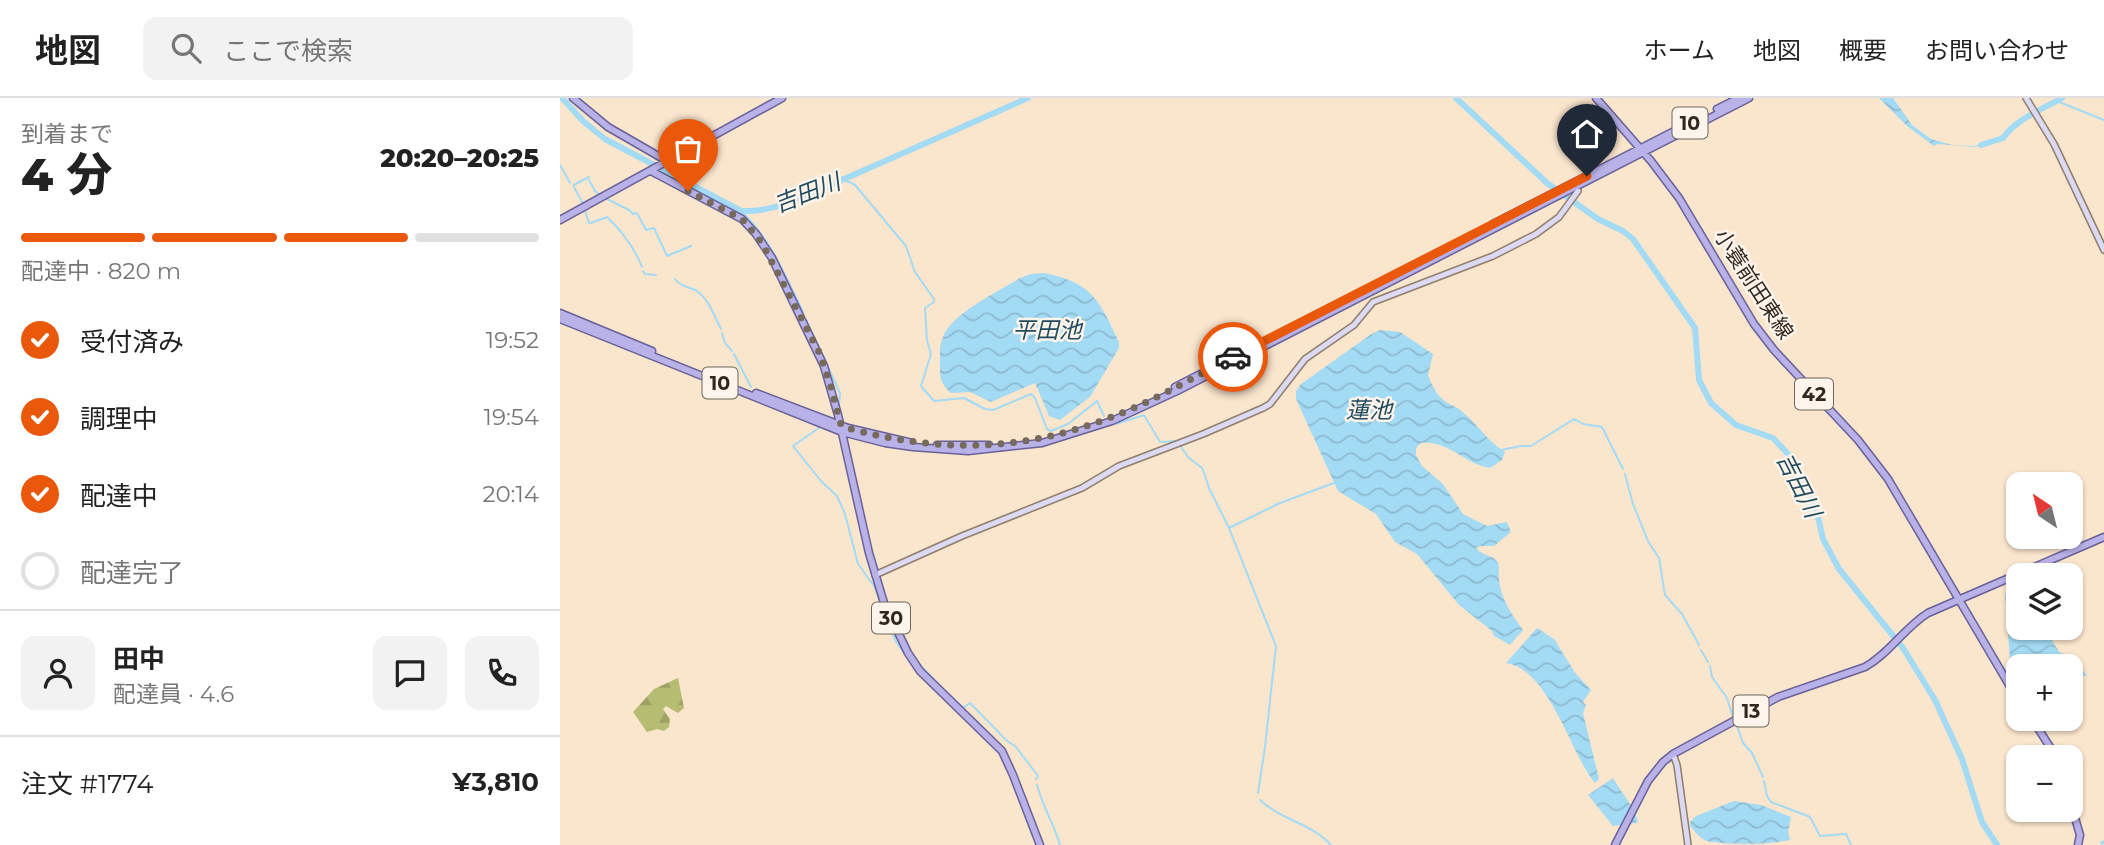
<!DOCTYPE html>
<html lang="ja">
<meta charset="utf-8">
<style>
:root{--surface:#fff;--page:#f2f2f2;--text:#222;--muted:#767676;--line:#e0e0e0;--accent:#ea580c}
body{margin:0;font-family:Montserrat,"Noto Sans JP",sans-serif;background:var(--page);color:var(--text);height:100vh;display:flex;flex-direction:column;font-size:26px;white-space:nowrap}
*{box-sizing:border-box;margin:0}
p{font-size:23px;color:var(--muted)}
.icon{flex:none;width:38px;height:38px;fill:none;stroke:currentColor;stroke-width:2;stroke-linecap:round;stroke-linejoin:round}
.map{position:relative;flex:1;overflow:hidden}
.panel{display:flex;flex-direction:column;background:var(--surface);width:560px}
.panel>*{flex:none}
.needle{width:46px;rotate:325deg}
.controls{position:absolute;left:1446px;top:374px;display:grid;gap:14px}
.controls a{display:grid;place-items:center;width:77px;height:77px;border-radius:14px;background:var(--surface);box-shadow:0 2px 5px #0004;font-size:35px}
.pin{position:absolute;display:grid;place-items:center;width:60px;height:60px;color:#fff;margin:-72px -30px;border-radius:50% 50% 50% 0;rotate:-45deg;box-shadow:0 0 7px #0007}
.pin .icon{rotate:45deg}
.courier{position:absolute;display:grid;place-items:center;width:70px;height:70px;margin:-35px;border:5px solid #ea580c;border-radius:50%;background:#fff;color:#222;box-shadow:0 2px 9px #0007}
.headline em{font-style:normal;font-weight:800}
.headline div{display:flex;flex-direction:column-reverse}
.headline{display:flex;align-items:center;justify-content:space-between;height:119px;padding:0 21px}
h1{font-size:46px;font-weight:800;line-height:52px}
.bar{display:grid;grid-template-columns:repeat(4,1fr);gap:10px 7px;align-content:center;height:84px;padding:0 21px}
.bar i{height:9px;border-radius:5px;background:var(--line)}
.bar .active{background:var(--accent)}
.bar p{grid-column:span 4}
.line{display:flex;align-items:center;gap:18px;padding:0 21px;border-top:2px solid var(--line)}
.line div{flex:1}
.round{display:grid;place-items:center;flex:none;width:74px;height:74px;border-radius:14px;background:var(--page)}
ol{padding:0 21px;list-style:none}
li{display:flex;align-items:center;gap:21px;height:77px}
li p{margin-inline-start:auto}
li .icon{padding:7px;border-radius:50%;background:var(--accent);color:#fff;stroke-width:4}
li:last-child{color:var(--muted)}
li i{width:38px;height:38px;border:4px solid var(--line);border-radius:50%}
header{display:flex;align-items:center;gap:42px;box-sizing:border-box;height:98px;padding:0 35px;background:var(--surface);border-bottom:2px solid var(--line)}
header strong{font-size:33px}
nav{display:flex;gap:38px;margin-inline-start:auto;font-size:24px}
.search{width:490px;height:63px;background:var(--page);display:flex;align-items:center;gap:18px;box-sizing:border-box;padding:0 24px;border-radius:14px;color:var(--muted);font-size:26px}
main{display:flex;flex:1;min-height:0}
.map>svg:first-child{display:block}
.forest{fill:url(#forest-firs)}
.water{fill:url(#water-waves)}
.lines{fill:none;stroke-linecap:round;stroke-linejoin:round}
.stream{stroke:#a3daf4;stroke-width:2}
.canal{stroke:#a3daf4;stroke-width:3.5}
.river{stroke:#a3daf4;stroke-width:6}
.secondary-casing{stroke:#917e69;stroke-width:8}
.primary-casing{stroke:#696197;stroke-width:9}
.secondary{stroke:#dbd9f3;stroke-width:5}
.primary{stroke:#b8b2e8;stroke-width:6}
.done{stroke:#766a5c;stroke-width:7;stroke-dasharray:0 12.6}
.route{stroke:#ea580c;stroke-width:9}
.labels{text-anchor:middle;dominant-baseline:central;stroke-width:5;stroke-linejoin:round;paint-order:stroke}
.shield{fill:#fdf4eb;stroke:#6d655c;stroke-width:2}
.shield-label{font-size:19px;font-weight:bold;fill:#2f281f}
.street-label{font-size:21px;fill:#2f281f;stroke:#fdf4eb}
.water-label{font-size:23px;font-style:italic;fill:#224d5f;stroke:#fdf4eb}
</style>
<header>
<strong>地図</strong>
<div class="search"><svg class="icon" aria-label="search" viewBox="0 0 24 24"><circle cx="10" cy="10" r="6"/><path d="M15 15l6 6"/></svg>ここで検索</div>
<nav><a>ホーム</a><a>地図</a><a>概要</a><a>お問い合わせ</a></nav>
</header>
<main>
<section class="panel">
<div class="headline"><div><h1>4 分</h1><p>到着まで</p></div><em>20:20–20:25</em></div>
<div class="bar"><i class="active"></i><i class="active"></i><i class="active"></i><i></i><p>配達中 · 820 m</p></div>
<ol>
<li><svg class="icon" aria-label="check" viewBox="0 0 24 24"><path d="M5 12l5 5 9-10"/></svg>受付済み<p>19:52</p></li>
<li><svg class="icon" aria-label="check" viewBox="0 0 24 24"><path d="M5 12l5 5 9-10"/></svg>調理中<p>19:54</p></li>
<li><svg class="icon" aria-label="check" viewBox="0 0 24 24"><path d="M5 12l5 5 9-10"/></svg>配達中<p>20:14</p></li>
<li><i></i>配達完了</li>
</ol>
<div class="line" style="height:126px"><a class="round"><svg class="icon" aria-label="person" viewBox="0 0 24 24"><circle cx="12" cy="8" r="4"/><path d="M4 21q1-7 8-7t8 7"/></svg></a><div><b>田中</b><p>配達員 · 4.6</p></div><a class="round"><svg class="icon" aria-label="chat" viewBox="0 0 24 24"><path d="M4 5h16v11H9l-5 4z"/></svg></a><a class="round"><svg class="icon" aria-label="phone" viewBox="0 0 24 24"><path d="M5 4h4l2 5-3 2q2 4 5 5l2-3 5 2v4C11 20 4 13 5 4z"/></svg></a></div>
<div class="line" style="height:91px"><div>注文 #1774</div><b>¥3,810</b></div>
</section>
<div class="map">
<svg width="1544" height="747" viewBox="0 0 1544 747">
<defs>
<pattern id="forest-firs" width="22" height="20" patternUnits="userSpaceOnUse" patternTransform="scale(1.75)"><rect width="22" height="20" fill="#b6bd73"/><path d="M5 1l3.5 6h-7zM16 11l3.5 6h-7z" fill="#9da263"/></pattern>
<pattern id="water-waves" width="16" height="10" patternUnits="userSpaceOnUse" patternTransform="scale(1.75)"><rect width="16" height="10" fill="#a3daf4"/><path d="M0 5q4-4 8 0t8 0" fill="none" stroke="#8dbbd1"/></pattern>
</defs>
<rect width="100%" height="100%" fill="#fae5cd"/>
<path class="forest" d="M118,580L124,610L118,615L106,608L103,611L110,621L109,629L104,633L97,631L87,634L73,614L94,591Z"/>
<path class="water" d="M1319,0H1333L1352,27L1371,41L1392,47L1414,48L1429,45L1414,49L1377,46L1374,48L1347,28Z
M484,175C533,185 539,202 559,244V250L530,299L500,322L489,318L475,285L431,304L410,294L391,295C380,285 380,280 380,266C380,257 379,247 383,239C392,215 438,194 460,180L471,176Z
M820,232L840,234L873,256L868,277C871,286 878,299 886,304C893,308 899,310 905,316C920,329 927,343 945,354L942,362L930,370C904,366 889,342 861,345L856,350V357L862,368L883,386L903,416L927,428L947,424L951,434L934,448H920L916,450C922,458 933,456 938,465C940,471 938,476 939,482C941,501 952,517 963,532L950,547L934,538L932,533L899,507L857,456L835,444L816,416L778,393L736,301V293L741,286L810,237Z
M1458,488V530H1491L1492,542L1499,554L1513,559L1527,578H1510V569H1458V575L1446,570L1450,563L1445,496L1448,492Z
M977,530L994,541L1016,576L1031,592L1023,604L1026,607L1023,615L1039,681L1035,685C1010,655 990,572 946,565Z
M1053,680C1062,695 1072,706 1078,723L1076,725L1053,728L1028,697Z
M1174,703L1201,707L1231,719L1228,734L1230,742C1206,747 1169,747 1147,743C1140,741 1135,733 1130,728V724L1136,718Z"/>
<g class="lines">
<path class="stream" d="M1497,3L1544,22
M0,67L10,85
M283,81L295,87L346,148L355,174L374,201V204L365,210L367,243L371,256L361,288L374,303L404,300L425,311L433,312L471,296L475,300L487,331L491,333L508,326L537,303L544,318
M29,82L35,93L40,97
M14,87L29,79
M14,89L23,106
M45,100L69,112L73,116L77,115L86,132L94,130L107,158L131,148
M25,112L29,125
M181,113C210,140 226,179 243,214
M31,125L47,119C63,134 74,149 82,169
M83,173L85,176L96,177
M115,181C121,189 127,188 135,192C149,200 154,218 161,231
M246,222L280,295L279,307
M162,235L165,245L172,253
M174,256L191,289
M556,326L584,317L600,344L617,343L628,359L642,370L645,377L649,390L669,430L716,548L705,649L698,695
M260,329L233,348L261,383L277,398L285,416L298,466L314,488L336,544L345,556
M941,352L961,348H971L1014,321L1023,326L1042,329L1063,371
M1065,376L1073,406L1088,443L1099,460L1105,497L1122,516L1139,547
M669,430L720,405L774,385
M1141,552L1148,564
M358,565L378,586
M1150,568L1152,579L1167,600L1173,619
M385,593L403,610L410,605L414,609L446,642L456,649L478,678L476,681
M1176,625L1183,645L1192,655L1203,679
M1204,683L1207,698L1211,704L1250,719L1260,738L1286,736L1291,747
M477,687C482,707 494,726 500,747
M700,702C721,722 751,725 771,747"/>
<path class="canal" d="M1542,745L1544,744"/>
<path class="river" d="M2,0L23,23L45,41L181,113C207,114 226,106 250,96L468,0
M896,0L987,85L1038,121L1063,133L1073,141L1135,230L1139,282L1151,305L1176,327L1213,340L1229,357L1258,419L1263,441L1279,471L1343,550L1375,602L1402,661L1422,724L1437,747
M1421,47L1443,40C1456,21 1483,11 1502,0"/>
<defs>
<path id="secondary" d="M1466,0L1494,46L1544,152
M315,477L402,438L522,390L559,368L643,336L703,310L710,306L745,261L794,227L813,204L933,158L976,136L999,119L1018,93
M1113,656L1117,667L1128,747"/>
<path id="primary" d="M13,0L48,29L107,63
M1036,0L1091,63L1119,100L1194,226L1214,252L1298,342L1328,381L1458,602
M1157,11L1179,0
M91,73L182,121L196,136L212,160L264,268L278,317L309,455L324,505L348,555L360,573L442,653L453,677L480,747
M0,122L222,0
M933,126L1132,24
M0,215L92,253
M0,221L282,334L325,345L353,349L408,353L482,345L552,323L617,293L1189,0
M615,289L705,243
M196,295L288,330L352,345
M377,347H429
M1472,621L1497,660
M1510,703L1520,737L1518,747
M1055,747L1088,683L1103,664L1113,656L1218,599L1305,569C1330,555 1344,530 1368,515L1544,439"/>
</defs>
<use href="#secondary" class="secondary-casing"/>
<use href="#primary" class="primary-casing"/>
<use href="#secondary" class="secondary"/>
<use href="#primary" class="primary"/>
</g>
<g class="lines">
<path class="done" d="M128,93L182,121L202,145L259,254L270,286L281,327L288,330C377,355 462,354 549,320C592,304 632,280 673,259"/>
<path class="route" d="M673,259L1027,78"/>
</g>
<g class="labels">
<g class="shield">
<rect x="1112.5" y="9.5" width="35" height="31" rx="5"/>
<rect x="142.5" y="269.5" width="35" height="31" rx="5"/>
<rect x="1235" y="280.5" width="38" height="31" rx="5"/>
<rect x="312" y="504.5" width="38" height="31" rx="5"/>
<rect x="1173.5" y="597.5" width="35" height="31" rx="5"/>
</g>
<g class="shield-label">
<text x="1130" y="25">10</text>
<text x="160" y="285">10</text>
<text x="1254" y="296">42</text>
<text x="331" y="520">30</text>
<text x="1191" y="613">13</text>
</g>
<g class="street-label">
<text transform="translate(1194 186) rotate(57)">小蓑前田東線</text>
</g>
<g class="water-label">
<text transform="translate(247 95) rotate(-21)">吉田川</text>
<text x="487" y="232">平田池</text>
<text x="809" y="312">蓮池</text>
<text transform="translate(1239 387) rotate(63)">吉田川</text>
</g>
</g>
</svg>
<div class="controls">
<a><svg class="needle" viewBox="-14 -14 28 28"><path d="M0-13l5 13h-10z" fill="#e53935"/><path d="M0 13l5-13h-10z" fill="#767676"/></svg></a>
<a><svg class="icon" aria-label="layers" viewBox="0 0 24 24"><path d="M12 4l9 5-9 5-9-5zM3 14l9 5 9-5"/></svg></a>
<a>+</a>
<a>−</a>
</div>
<div class="pin" style="left:128px;top:93px;background:#ea580c"><svg class="icon" aria-label="bag" viewBox="0 0 24 24"><path d="M5 8h14l-1 12H6zM9 8a3 3 0 0 1 6 0"/></svg></div>
<div class="pin" style="left:1027px;top:78px;background:#1f2937"><svg class="icon" aria-label="home" viewBox="0 0 24 24"><path d="M3 11l9-7 9 7M6 9v11h12V9"/></svg></div>
<div class="courier" style="left:673px;top:259px"><svg class="icon" aria-label="car" viewBox="0 0 24 24"><path d="M5 17H2v-5l4-1 3-4h7l3 4 3 1v5h-3M9 17h6M6 11h13"/><circle cx="7" cy="17" r="2"/><circle cx="17" cy="17" r="2"/></svg></div>
</div>
</main>
